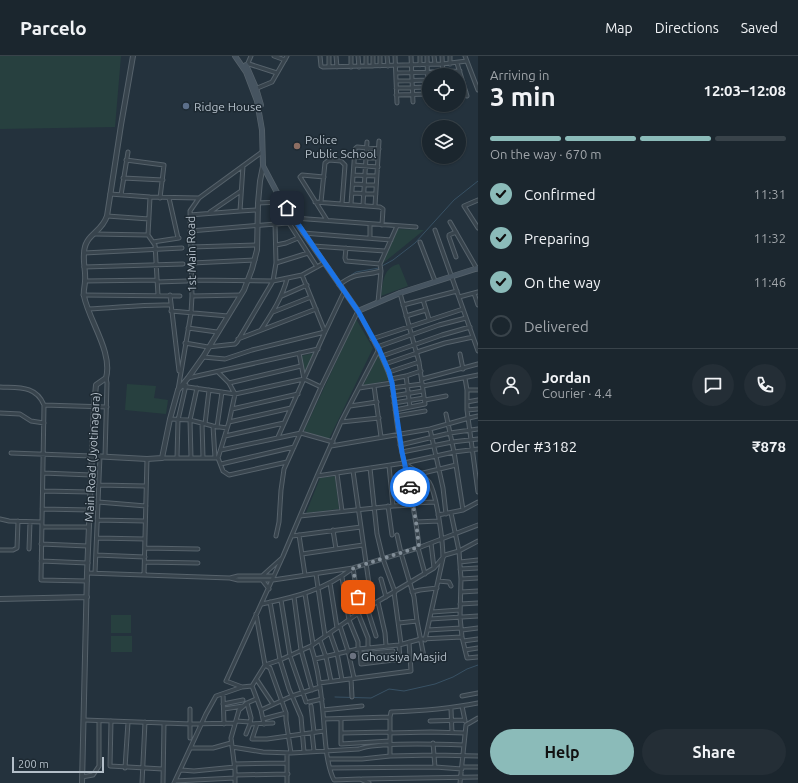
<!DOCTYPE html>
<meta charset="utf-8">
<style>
:root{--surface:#1b262e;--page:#242e36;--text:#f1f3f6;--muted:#a0a5aa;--line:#39434a;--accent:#8bbbb9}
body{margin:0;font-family:Ubuntu,sans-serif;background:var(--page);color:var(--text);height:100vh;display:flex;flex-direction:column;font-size:15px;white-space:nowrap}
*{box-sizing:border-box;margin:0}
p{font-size:13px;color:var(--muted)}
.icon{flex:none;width:22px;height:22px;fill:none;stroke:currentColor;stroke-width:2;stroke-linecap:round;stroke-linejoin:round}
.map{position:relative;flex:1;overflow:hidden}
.details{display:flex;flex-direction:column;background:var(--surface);width:320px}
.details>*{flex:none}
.tools{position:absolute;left:422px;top:12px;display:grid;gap:8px}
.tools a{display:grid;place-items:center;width:44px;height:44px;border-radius:50%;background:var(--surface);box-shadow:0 1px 3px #0004,0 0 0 1px var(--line);font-size:20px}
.scale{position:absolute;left:12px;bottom:10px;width:92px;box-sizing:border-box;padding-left:4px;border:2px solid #b4bfc9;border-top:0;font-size:11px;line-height:14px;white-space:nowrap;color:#b4bfc9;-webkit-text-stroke:3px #1d2932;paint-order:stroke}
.pin{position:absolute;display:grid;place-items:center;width:34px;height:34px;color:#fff;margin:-17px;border-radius:8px;box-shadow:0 2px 6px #0006}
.courier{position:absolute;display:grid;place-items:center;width:40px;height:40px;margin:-20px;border:3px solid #1a73e8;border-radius:50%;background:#fff;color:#222;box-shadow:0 1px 5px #0007}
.overview em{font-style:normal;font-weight:700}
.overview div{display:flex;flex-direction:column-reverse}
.overview{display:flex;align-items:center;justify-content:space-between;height:68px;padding:0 12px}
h1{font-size:26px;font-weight:700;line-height:30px}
.bar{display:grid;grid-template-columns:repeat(4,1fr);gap:6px 4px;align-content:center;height:48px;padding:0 12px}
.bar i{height:5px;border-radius:3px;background:var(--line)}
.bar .current{background:var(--accent)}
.bar p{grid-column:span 4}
.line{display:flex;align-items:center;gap:10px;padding:0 12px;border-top:1px solid var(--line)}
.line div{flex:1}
.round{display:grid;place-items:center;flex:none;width:42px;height:42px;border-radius:21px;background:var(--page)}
ol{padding:0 12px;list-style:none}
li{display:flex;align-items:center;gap:12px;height:44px}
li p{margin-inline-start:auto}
li .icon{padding:4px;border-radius:50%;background:var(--accent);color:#111;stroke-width:4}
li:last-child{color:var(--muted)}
li i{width:22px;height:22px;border:2px solid var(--line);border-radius:50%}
.button{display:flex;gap:8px;margin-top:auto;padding:8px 12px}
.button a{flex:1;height:46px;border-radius:24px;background:var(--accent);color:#111;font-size:16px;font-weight:700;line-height:46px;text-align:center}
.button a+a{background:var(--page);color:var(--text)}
header{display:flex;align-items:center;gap:24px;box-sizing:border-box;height:56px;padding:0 20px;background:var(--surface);border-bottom:1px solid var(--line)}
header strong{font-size:19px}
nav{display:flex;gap:22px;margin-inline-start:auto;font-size:14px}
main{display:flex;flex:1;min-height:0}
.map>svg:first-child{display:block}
.green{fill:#27403f}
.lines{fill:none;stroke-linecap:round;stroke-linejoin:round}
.stream{stroke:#385164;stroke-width:1}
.minor-casing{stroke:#56626b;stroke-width:5}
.tertiary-casing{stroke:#56626b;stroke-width:6}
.secondary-casing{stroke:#56626b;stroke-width:6}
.minor{stroke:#38444d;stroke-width:3}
.tertiary{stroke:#38444d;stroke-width:4}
.secondary{stroke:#465460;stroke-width:4.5}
.done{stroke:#828e98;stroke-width:4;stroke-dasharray:0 7.2}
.route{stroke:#1a73e8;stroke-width:5}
.service-dot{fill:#5c6f8a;stroke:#1d2932;stroke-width:1.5}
.education-dot{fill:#8d6e63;stroke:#1d2932;stroke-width:1.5}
.worship-dot{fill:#6b7280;stroke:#1d2932;stroke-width:1.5}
.labels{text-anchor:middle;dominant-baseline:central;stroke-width:3;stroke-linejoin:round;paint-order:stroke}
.poi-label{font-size:12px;fill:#b4bfc9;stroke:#1d2932;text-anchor:start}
.street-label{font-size:12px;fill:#b4bfc9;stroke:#1d2932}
</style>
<header>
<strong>Parcelo</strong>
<nav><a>Map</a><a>Directions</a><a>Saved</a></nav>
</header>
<main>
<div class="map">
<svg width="478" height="727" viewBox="0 0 478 727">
<rect width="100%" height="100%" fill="#24323d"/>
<path class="green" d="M0,0H121L115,71L0,73Z
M398,173L424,174L382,208Z
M399,208L408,230L381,240C383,227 383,211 399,208Z
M356,263L373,292L329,383L304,375Z
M314,297L304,320L301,300Z
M379,298L389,324L363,330Z
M127,328L156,330L154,342L168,344L166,358L125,354Z
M335,420L339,453L306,457L320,422Z
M111,559H131V577H111Z
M111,580H132V596H111Z"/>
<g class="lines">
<path class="stream" d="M382,210L393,204L415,187L454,144L478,125
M348,221L356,216L379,212
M335,641L371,642L389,633L404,635L435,628L453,621L467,613L478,609"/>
<defs>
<path id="minor" d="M251,0L248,7L249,8L277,17
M274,0L285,4
M320,0L321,10L323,11L442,8L467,5
M329,0V11
M336,0L337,11
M351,0V11
M358,0L359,11
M366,0V10
M373,0V10
M380,0V10
M387,0L388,10
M395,0L397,47
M411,0L413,46
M420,0V9
M427,0L428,46
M434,0L435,8
M442,0L443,19
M450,0V8
M465,0L478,34
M457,7L467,40
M396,17L460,15
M396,25L429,24
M396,32L429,31
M255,33L272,26L287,0
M459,37L466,36
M396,39L429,38
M355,101L378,102
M126,104L164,109L160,142
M354,109L378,111
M353,119L377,120
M324,121L302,119L300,121L327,164
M123,122L163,124
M353,128L376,129
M352,137L376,138
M110,138L150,141L199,142
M121,139L128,96
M150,141L148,179L155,189L158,239
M169,142L178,182
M478,144L464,150L478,172
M315,146L380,151L383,153L382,169
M321,146L325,107L329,104L341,105L345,109L342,148
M258,147L282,146
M276,147L317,211
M351,148L355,93L357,91L379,93
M363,149L367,86
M375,150L379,85
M240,155L243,110
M210,156L241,135
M190,159L240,155L258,154
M107,160L149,163
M294,162L416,171
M450,166L477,213
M435,174L478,295
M190,175L288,167
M303,177L391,184
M95,178L148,179
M370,182V168
M153,186L179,182
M420,186L435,225
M276,189L286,187L298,182
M313,190L385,195
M191,191L257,189
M346,192L345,202L346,205L380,208
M84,197L182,192
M456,201L449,181V179L456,176
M192,207L255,204
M276,207L308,197
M84,211L183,208
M192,224L273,225L302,219L324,207
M85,225L157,224
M157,226L187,225
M339,229C357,215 362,221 381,215
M474,237L478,249
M83,239L180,240
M170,239L179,315
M192,240L241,239
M282,240L307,229
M459,241L478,236
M423,244L429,263
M378,246L381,215L380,208L397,170
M403,249L457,235
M88,253C116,252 143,248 171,249
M171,255L228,260
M358,255C370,279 384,301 392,327C395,350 397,374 402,397C409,429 416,459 419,491
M273,256L311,241
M406,260L426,254
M188,272L217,276
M261,274C272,257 282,242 287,223
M238,283L316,253
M372,283L463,253
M185,287L208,291L235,288L237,286L273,225L276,207L275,168
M377,291L439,269L466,262
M379,293L341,366L317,420L283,500L226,625L242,631L252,630L265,609L280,604L311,590L360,556L434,512L445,499L459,495L478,485
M417,296L445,287L473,281
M299,297L304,323
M460,298L463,313
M382,300L442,279L470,271
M203,301L225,303L252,294L325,276L302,219
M385,308L417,297
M218,316L229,327L235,338L229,366L218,402L223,415L229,419L287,406
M389,316L419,306
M406,320L410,351
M188,322L318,293
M465,322L467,334V354L478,436
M391,323L406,320L421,315
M422,323L478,308
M229,327L301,310
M181,330L235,338L304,323L321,331
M374,330L381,381
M423,330L478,319
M0,331C18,332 36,329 44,349L41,524L87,525
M359,332L392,327
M392,332L422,328
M178,334L191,257L192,240L190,155L199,142L262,96
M467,334H478
M393,340L423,335
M425,344L446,340
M467,346L478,344
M394,347L424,342
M44,349L107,351
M350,350L377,346
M232,353L298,338
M395,354L425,348L419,306L400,237
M467,354L478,353
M0,357L20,358L31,365L44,367
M446,358L454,396L463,454
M396,360L425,355
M170,363L190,364L213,370L227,372
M229,366L291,352
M341,366L379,362
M202,367L203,402
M205,368L209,334
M213,370L215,402
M217,371L222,336
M430,373L443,432L446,458
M225,380L284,367
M278,381L325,276L344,236
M400,389L450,377L478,373
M331,390L430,373L469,362L478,360
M221,394L301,377L333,386
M402,396L452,386L478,383
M11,397L92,400
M105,400L107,327L106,322
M162,402H218
M177,402L178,364L186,329
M191,402L190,364L197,332
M404,407C412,413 423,418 429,426C437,438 443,487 443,502L425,584
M221,408L294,391
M389,410L393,450
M370,412L377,478L383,503L395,536
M353,415L372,549
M43,417L91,419
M337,418L342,455
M419,418L456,409
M317,420L404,407L454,396L478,393
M99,429L146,430
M43,435L90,436
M98,446L146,450
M413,447L435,446
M388,450L392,479
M42,453L90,454
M451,457L459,495L461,523L460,561L462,581L467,602L478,601
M438,459L463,454L478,446
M300,460L393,450L413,449
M0,463L9,465L42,466
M97,464L145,465
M416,466L439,465
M42,471H89
M333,474L336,493
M299,479L305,519
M397,479L401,497L414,541L417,565L424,601
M276,480L279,466L281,434L284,413L321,331L358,255
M292,480L361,471
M97,482L145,483
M431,487L434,512
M41,488L88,490
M145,492L198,493
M418,492L425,518
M29,493L30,466
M0,494H13L17,492L18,465
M302,498L363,489
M96,499L145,501
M41,505L88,507
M145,506L198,507
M460,506L478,504
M460,513L478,512
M87,517L230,522
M95,517L100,400
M316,518L325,580
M144,519L147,403
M262,520L282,502
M274,520H238L230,522L238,524H273L353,512L418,492L478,469
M342,521L349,564
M381,523L386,541
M461,523L478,522
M262,524L269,533
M438,525L449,526L451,530
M330,527L337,572
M394,536L401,588
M412,536L420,534L437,532
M461,536L478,535
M305,538L313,588
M294,541L301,594L312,634
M281,544L290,600L306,646
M270,546L280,604L289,633L301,661L304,696
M378,546L385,577L386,590
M262,548C295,541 325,534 353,512L360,556
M460,548L478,547
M367,552L376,580
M432,556L460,554
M358,557L368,582V591
M256,558L265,609L270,612L286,657V664L291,697
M430,563L478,560
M349,564L358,586V593
M399,567L417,565
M340,570L348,595L354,622
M428,574L461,572
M462,574L478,572
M330,577L337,597L342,624
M320,584L326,601L331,625
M463,585L478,583
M399,589L400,603
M311,590C317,608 320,628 322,647C325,669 324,704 334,724L360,723L369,727
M360,593L361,608L410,602
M465,594L478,592
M360,598L393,595
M315,603L358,593L399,589L421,583L462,581
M351,623L352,641
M257,624L273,648
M319,627L411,615L409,586
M252,630L261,654L264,668
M223,638L224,668
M462,640L478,637
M309,646L322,643
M247,647L251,662L250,668
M223,648L243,644
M311,650L314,676
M462,650L465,665
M190,653V682
M224,653L243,650
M451,653L452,677
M261,654L292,640L320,631
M323,654L362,650
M263,663L286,657
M324,663L390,661
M341,663V688L390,685
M84,664L191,668L235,667
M111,665L110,710L163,713
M236,665L250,666
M430,665L465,664
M257,668L252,683H267L324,675
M312,677L314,695
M342,677L389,676
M389,677L431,676L465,677
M246,678L250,668L273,667
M433,687L435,711
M232,691L263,696L291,697L359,693C367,690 375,690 383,689C410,687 438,688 464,689
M191,692H213L231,687
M287,697V727
M390,700V661L391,656C422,655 448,653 478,647
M328,703H362L390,700L434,699L478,700
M234,708L287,707
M462,711H478
M125,712L128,666
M330,712L435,711L462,713
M181,714L194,715L235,711
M235,719L288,718
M82,721L93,719L99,710V665
M362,723L478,721
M175,725L235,722
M142,727L145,666
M163,727L164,667
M174,727L206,658L216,640L242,631
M235,727V714L231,682L239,654L247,647L256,643
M460,727L466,669L478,662"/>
<path id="tertiary" d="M92,400L147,403L162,402L170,363L178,334L188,322L203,301L244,234L252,213L257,194L258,147L260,125L263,110
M0,543L87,541
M82,727L87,517L94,351L96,329L106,322C113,296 89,265 84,240C83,235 85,230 85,225C86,216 83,207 84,198C84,178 101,178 107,160L121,69L133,0"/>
<path id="secondary" d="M235,0L246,16L257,45L262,74L263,110L282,146L358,255L400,237L478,212
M246,9L256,32L261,49"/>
</defs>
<use href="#minor" class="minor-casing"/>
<use href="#tertiary" class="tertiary-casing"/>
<use href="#secondary" class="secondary-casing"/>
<use href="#minor" class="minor"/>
<use href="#tertiary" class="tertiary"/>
<use href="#secondary" class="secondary"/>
</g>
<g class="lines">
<path class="done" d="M358,541L353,512L419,491L416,466L410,431"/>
<path class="route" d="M287,152L358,255L379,293L389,316L392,327L402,396L410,431"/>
</g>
<circle class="service-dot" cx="186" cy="50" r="4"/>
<circle class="education-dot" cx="297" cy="90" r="4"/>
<circle class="worship-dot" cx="353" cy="600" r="4"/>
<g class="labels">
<g class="poi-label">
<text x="194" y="50">Ridge House</text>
<text x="305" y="83">Police<tspan x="305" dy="14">Public School</tspan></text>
<text x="361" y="600">Ghousiya Masjid</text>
</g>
<g class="street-label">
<text transform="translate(191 198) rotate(-91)">1st Main Road</text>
<text transform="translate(92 401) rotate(-87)">Main Road (Jyotinagara)</text>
</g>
</g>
</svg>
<div class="tools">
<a><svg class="icon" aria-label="locate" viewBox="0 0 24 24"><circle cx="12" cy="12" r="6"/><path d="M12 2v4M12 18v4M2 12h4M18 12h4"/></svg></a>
<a><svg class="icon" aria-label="layers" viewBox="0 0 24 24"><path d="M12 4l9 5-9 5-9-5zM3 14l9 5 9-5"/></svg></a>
</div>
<div class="scale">200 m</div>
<div class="pin" style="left:358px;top:541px;background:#ea580c"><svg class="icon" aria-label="bag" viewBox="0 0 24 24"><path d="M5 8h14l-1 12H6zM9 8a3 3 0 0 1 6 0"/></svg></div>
<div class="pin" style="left:287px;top:152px;background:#1f2937"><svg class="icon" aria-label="home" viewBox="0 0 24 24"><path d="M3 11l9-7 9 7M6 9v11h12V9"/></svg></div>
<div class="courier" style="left:410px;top:431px"><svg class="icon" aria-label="car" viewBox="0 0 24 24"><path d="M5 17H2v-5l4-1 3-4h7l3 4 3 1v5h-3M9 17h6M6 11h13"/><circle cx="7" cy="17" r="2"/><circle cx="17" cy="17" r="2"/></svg></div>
</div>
<section class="details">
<div class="overview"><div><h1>3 min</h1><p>Arriving in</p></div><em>12:03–12:08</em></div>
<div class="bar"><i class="current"></i><i class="current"></i><i class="current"></i><i></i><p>On the way · 670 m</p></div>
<ol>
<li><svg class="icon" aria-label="check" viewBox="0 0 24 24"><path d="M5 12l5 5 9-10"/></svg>Confirmed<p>11:31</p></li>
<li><svg class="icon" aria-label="check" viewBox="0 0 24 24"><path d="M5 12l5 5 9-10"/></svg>Preparing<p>11:32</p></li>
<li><svg class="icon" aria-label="check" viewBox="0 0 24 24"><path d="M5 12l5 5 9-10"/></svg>On the way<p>11:46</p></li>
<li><i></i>Delivered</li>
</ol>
<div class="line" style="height:72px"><a class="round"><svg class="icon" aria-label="person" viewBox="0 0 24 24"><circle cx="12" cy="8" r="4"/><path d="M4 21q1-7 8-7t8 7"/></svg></a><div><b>Jordan</b><p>Courier · 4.4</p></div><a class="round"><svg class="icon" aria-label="chat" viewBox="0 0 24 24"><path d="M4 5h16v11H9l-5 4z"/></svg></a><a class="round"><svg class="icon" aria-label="phone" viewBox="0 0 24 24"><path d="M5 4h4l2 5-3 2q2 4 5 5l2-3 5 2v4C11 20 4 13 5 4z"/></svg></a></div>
<div class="line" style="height:52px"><div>Order #3182</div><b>₹878</b></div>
<div class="button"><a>Help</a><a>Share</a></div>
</section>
</main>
